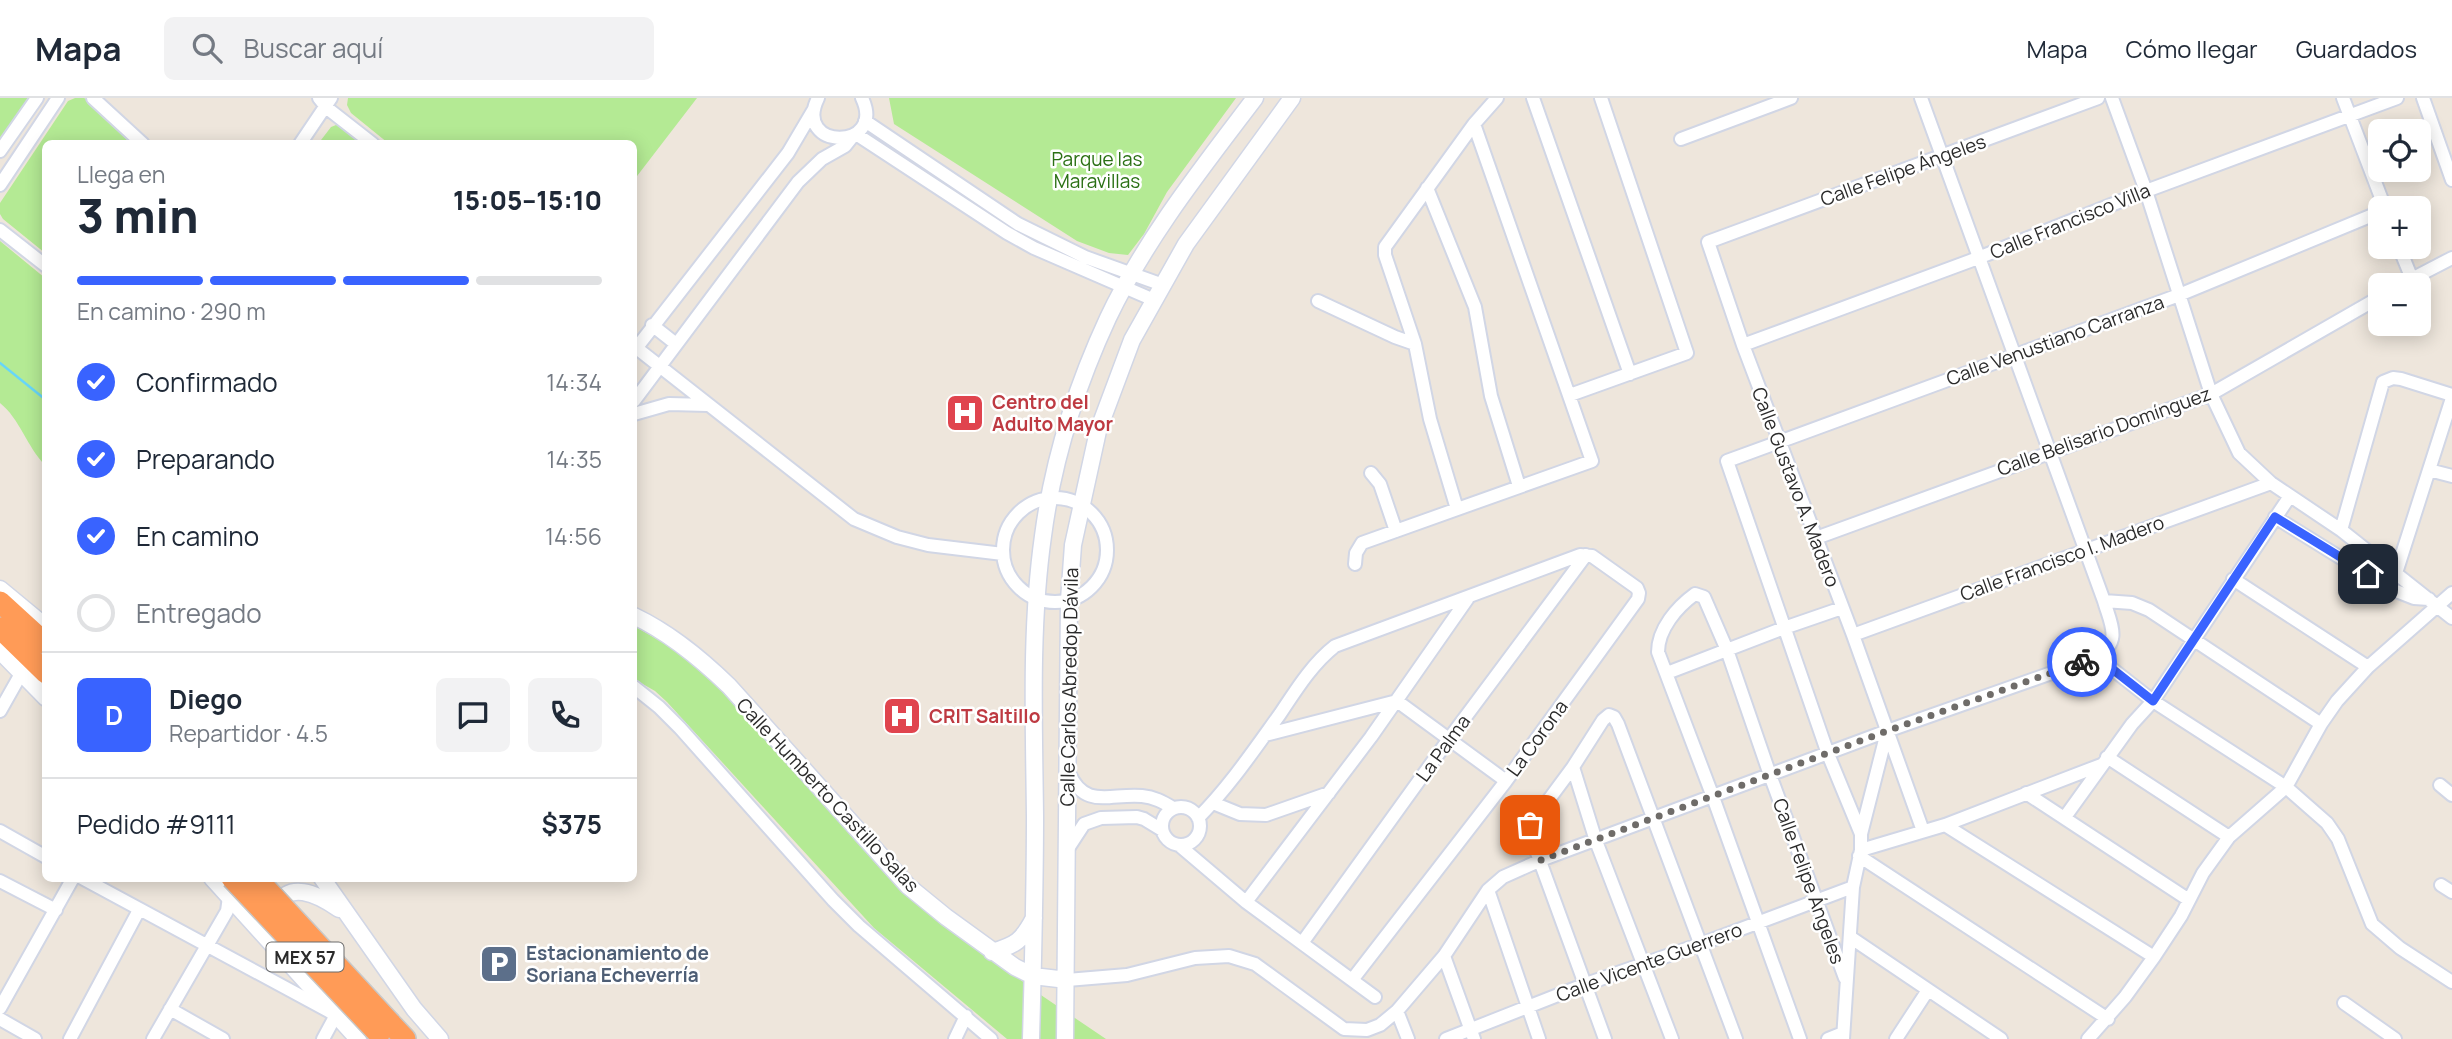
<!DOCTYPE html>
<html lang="es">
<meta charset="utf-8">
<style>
:root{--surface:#fff;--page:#f2f2f3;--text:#1f2937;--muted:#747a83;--line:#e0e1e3;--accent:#3963ff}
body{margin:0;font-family:Manrope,sans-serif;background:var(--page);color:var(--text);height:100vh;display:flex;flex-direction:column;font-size:26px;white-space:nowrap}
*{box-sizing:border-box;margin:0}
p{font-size:23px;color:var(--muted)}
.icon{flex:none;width:38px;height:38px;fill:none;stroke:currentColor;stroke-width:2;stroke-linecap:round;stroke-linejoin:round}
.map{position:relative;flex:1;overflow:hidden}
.side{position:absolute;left:42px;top:42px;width:595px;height:742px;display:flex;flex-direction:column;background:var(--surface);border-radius:10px;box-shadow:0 4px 18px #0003}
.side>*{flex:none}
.buttons{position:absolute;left:2368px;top:21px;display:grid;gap:14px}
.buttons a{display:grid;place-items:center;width:63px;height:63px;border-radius:10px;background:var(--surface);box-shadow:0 4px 18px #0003;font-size:35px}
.pin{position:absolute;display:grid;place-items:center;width:60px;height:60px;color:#fff;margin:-30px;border-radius:14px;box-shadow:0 4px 10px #0006}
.courier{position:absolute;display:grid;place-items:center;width:70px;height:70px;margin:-35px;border:5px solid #3963ff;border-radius:50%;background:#fff;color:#222;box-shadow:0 2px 9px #0007}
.head em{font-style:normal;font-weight:800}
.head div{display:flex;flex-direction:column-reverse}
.head{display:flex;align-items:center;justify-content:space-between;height:119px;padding:0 35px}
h1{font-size:46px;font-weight:800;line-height:52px}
.bar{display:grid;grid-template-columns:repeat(4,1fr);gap:10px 7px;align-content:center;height:84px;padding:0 35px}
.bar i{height:9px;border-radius:5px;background:var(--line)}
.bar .active{background:var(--accent)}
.bar p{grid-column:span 4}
.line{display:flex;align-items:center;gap:18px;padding:0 35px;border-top:2px solid var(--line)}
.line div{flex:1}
.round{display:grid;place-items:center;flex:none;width:74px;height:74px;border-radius:10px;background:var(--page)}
ol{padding:0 35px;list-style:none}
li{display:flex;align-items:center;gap:21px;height:77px}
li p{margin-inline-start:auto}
li .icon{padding:7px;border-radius:50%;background:var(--accent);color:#fff;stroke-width:4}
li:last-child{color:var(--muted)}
li i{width:38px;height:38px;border:4px solid var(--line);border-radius:50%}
header{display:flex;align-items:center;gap:42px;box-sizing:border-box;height:98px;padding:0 35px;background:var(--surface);border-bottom:2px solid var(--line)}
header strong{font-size:33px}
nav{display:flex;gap:38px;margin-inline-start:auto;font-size:24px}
.search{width:490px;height:63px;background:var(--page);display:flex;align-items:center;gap:18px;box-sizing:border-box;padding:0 24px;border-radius:10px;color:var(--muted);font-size:26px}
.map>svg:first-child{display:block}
.green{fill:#b4ea94}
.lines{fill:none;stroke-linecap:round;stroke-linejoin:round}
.stream{stroke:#67d6f9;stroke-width:2.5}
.street-casing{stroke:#d1d6e5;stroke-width:16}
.secondary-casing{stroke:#d1d6e5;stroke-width:19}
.highway-casing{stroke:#c8c8c8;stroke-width:24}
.street{stroke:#fff;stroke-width:12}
.secondary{stroke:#fff;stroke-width:16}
.highway{stroke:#ff9b57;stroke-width:21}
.highway-bridge-casing{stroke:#c8c8c8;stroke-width:24;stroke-linecap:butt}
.highway-bridge{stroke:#ff9b57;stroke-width:21}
.done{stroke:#6f6c69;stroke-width:7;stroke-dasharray:0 12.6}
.route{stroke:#3963ff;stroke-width:9}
.labels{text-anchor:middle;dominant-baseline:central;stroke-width:5;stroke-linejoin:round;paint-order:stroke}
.shield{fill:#fff;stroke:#6b6b6b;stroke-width:2}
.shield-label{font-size:18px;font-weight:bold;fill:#2b2b2b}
.park-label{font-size:19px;fill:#2a7014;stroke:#fff}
.street-label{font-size:19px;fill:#2b2b2b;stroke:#fff}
.health-label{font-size:19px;font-weight:bold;fill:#be3a42;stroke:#fff;text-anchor:start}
.service-label{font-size:19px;font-weight:bold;fill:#4e5e75;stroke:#fff;text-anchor:start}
</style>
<header>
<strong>Mapa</strong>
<div class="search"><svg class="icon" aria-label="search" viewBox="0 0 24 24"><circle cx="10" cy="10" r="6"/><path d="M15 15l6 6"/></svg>Buscar aquí</div>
<nav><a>Mapa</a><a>Cómo llegar</a><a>Guardados</a></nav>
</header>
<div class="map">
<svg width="2452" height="941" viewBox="0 0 2452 941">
<rect width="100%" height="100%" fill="#eee6dc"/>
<path class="green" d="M0,0H32L0,48Z
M84,0L95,6L132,45L46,46L45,155L3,121L0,116V105L68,3L75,0Z
M348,0H697L634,82V46L388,45L351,15L347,7Z
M889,0H1236L1167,94L1144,136L1128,157L1109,155L1077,143L894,26Z
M336,27L342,28L365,46H318L331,29Z
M0,143L45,180V367C27,349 20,321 0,305Z
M634,528L678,553L716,586L895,785L1035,893L1106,941H1007L874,830L667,604L655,593L634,581Z"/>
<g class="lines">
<path class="stream" d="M0,265L46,302"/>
<defs>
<path id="street" d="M93,0L143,46
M319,0L327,10L373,46
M818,0C792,53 887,53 862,0
M1533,0L1630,276
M2112,0L2146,93L2211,296L2239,355L2271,385L2341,432L2452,520
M2343,0L2385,110
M2423,0L2452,82
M865,23L1018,126L1085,159L1163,187
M856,36L1007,135L1034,150L1154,202
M1681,41L1791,0
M300,46L331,0
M0,53L37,0
M0,87L58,0
M1427,90L1475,209L1491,298L1519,388
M0,132L46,168
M2399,149L2412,181
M2400,187L2452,160
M1318,203L1395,239L1415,246
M652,227L676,246
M1743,247L1978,160L2146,93L2397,0
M634,248L854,421L897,439L928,447L1003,456
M634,253L788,55L814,11
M1570,297L1687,255L1601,0
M634,303L798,84L822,61L845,48L853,38
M634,316L669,306L708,307
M2429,372L2452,378
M1371,375L1380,386L1396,433
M1003 452a52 52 0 1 1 104 0a52 52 0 1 1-104 0Z
M1457,411L1430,321L1415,246L1385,157V149L1474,26L1497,0
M2275,419L2391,491L2414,500L2429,501
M2341,432L2383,284L2393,280L2401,281L2452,297
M1816,440L2211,296L2380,199
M1355,466L1356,455L1362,445L1592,363L1474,26
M2396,475L2452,300
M2233,481L2368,569
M2104,503L2132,505L2149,512L2321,626
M1853,537L2271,385
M2097,559L2153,603L2286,689L2327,725L2338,741L2372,826L2400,850L2452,884
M1667,575L1784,530L1842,510
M634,589L659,609L680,630L833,802L859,828L991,941
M0,613L22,574
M1265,637L1397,603L1506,683
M2107,659L2229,739
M1573,669L1596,743L1672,941
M1069,675C1085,712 1111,695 1142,698C1154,699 1163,704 1173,710
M2440,687L2452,697
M2026,695L2189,802
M1213,705L1240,716L1266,717L1329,695
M1162 728a19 19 0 1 1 38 0a19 19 0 1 1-38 0Z
M2065,719L2132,626L2153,603L2290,398
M1198,720C1229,689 1254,652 1280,616C1296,592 1312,566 1335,548L1580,457L1592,458L1637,490L1639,495L1638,501L1506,683L1352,882
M1945,727L2154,859
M0,733L46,759
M1923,733L1853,537L1743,247L1708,144L2098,0
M1861,736L1828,656L1727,363L2179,197L2380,114
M1180,748L1246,804L1375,899
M1067,752L1084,726L1101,720L1137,719L1144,721L1162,732
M1861,752L1945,727L2101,667
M1859,758L2108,921
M82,780L336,917L323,941
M0,783L56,812
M2441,787L2452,794
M1488,792L1539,941
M1246,804L1371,639L1468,500
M1850,839L2001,941
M1302,845L1449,641L1586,457
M1444,858L1474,941
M1067,882L1127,877L1195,860L1229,858L1255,866L1344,931L1367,932L1380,927L1397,913L1444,858L1488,792L1503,779L1541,762L1887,633L2097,559C2122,543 2111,527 2104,503L1921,0
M2344,905L2395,941
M0,910L73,780
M170,911L223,941
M1397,913L1408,941
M0,921L35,941
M70,941L139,812
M153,941L227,813L229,799
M955,941L966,918
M1446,941L1586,886L1701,846L1853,789
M1605,941L1529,733L1530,727L1573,669L1603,622L1609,617L1614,619L1618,626L1736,941
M1800,941L1713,699L1658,554C1658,531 1677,509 1695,496L1704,499L1727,552L1770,677L1845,880
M1828,941L1843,935
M1843,941L1853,789L1861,752V736L1887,634
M1896,941L1928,892
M2088,941L2125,899L2154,859L2181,818L2203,775L2229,739L2286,689L2321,626L2337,603L2368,569L2452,495"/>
<path id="secondary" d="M0,491L46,529
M634,518C670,535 700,560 729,588L908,788L946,819L1015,869L1033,878L1067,882
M0,553L46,600
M212,780L358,941
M322,780L414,911L440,941
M275,814C285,779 319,797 339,811
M992,854C1016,847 1022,843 1034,820
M1031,941C1033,867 1035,793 1035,718C1034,625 1030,530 1043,438C1053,362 1076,289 1108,220C1146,140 1202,70 1255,0
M1065,941L1069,502L1073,447L1098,333L1132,242L1186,146L1292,0"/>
<path id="highway" d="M0,504L46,546
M0,530L46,575
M390,925L405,941"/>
</defs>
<use href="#street" class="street-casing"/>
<use href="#secondary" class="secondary-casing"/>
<use href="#highway" class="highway-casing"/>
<use href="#street" class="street"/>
<use href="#secondary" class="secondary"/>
<use href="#highway" class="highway"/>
<defs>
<path id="highway-bridge" d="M232,780L379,936
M256,780L390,925"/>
</defs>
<use href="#highway-bridge" class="highway-bridge-casing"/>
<use href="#highway-bridge" class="highway-bridge"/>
</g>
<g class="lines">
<path class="done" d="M1530,727L1529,736L1541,762L1887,633L2082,564"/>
<path class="route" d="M2082,564L2097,559L2153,603L2275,419L2368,476"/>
</g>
<defs>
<symbol id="hospital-square" viewBox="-11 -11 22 22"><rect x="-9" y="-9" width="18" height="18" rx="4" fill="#e0444e" stroke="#fff"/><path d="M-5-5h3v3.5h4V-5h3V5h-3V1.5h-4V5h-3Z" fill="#fff"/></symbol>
<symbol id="parking-square" viewBox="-11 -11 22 22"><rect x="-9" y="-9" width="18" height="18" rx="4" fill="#5c6f8a" stroke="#fff"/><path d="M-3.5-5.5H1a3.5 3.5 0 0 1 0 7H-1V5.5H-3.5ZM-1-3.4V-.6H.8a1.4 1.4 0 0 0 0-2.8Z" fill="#fff"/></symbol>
</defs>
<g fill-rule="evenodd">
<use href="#hospital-square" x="943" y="293" width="44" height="44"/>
<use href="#hospital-square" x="880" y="596" width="44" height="44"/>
<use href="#parking-square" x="477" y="844" width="44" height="44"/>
</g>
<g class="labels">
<rect class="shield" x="266.5" y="844.5" width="77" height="29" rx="5"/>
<g class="shield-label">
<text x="305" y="859">MEX 57</text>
</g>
<g class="park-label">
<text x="1097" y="61">Parque las<tspan x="1097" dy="22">Maravillas</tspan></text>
</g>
<g class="street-label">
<text transform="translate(1903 72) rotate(-20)">Calle Felipe Ángeles</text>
<text transform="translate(2070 123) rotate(-22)">Calle Francisco Villa</text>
<text transform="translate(2055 242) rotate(-20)">Calle Venustiano Carranza</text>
<text transform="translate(2104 333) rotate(-20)">Calle Belisario Domínguez</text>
<text transform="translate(1796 389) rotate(69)">Calle Gustavo A. Madero</text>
<text transform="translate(2062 460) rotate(-20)">Calle Francisco I. Madero</text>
<text transform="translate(1069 589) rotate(-89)">Calle Carlos Abredop Dávila</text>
<text transform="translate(1537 640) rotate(-54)">La Corona</text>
<text transform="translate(1443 650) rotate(-54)">La Palma</text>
<text transform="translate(828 697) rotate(47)">Calle Humberto Castillo Salas</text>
<text transform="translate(1809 783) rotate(70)">Calle Felipe Ángeles</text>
<text transform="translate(1649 864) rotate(-20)">Calle Vicente Guerrero</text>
</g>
<g class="health-label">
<text x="992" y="304">Centro del<tspan x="992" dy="22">Adulto Mayor</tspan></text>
<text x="929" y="618">CRIT Saltillo</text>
</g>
<g class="service-label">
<text x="526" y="855">Estacionamiento de<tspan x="526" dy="22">Soriana Echeverría</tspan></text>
</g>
</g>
</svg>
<div class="buttons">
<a><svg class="icon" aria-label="locate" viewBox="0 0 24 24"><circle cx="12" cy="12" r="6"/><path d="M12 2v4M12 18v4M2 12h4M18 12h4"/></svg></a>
<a>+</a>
<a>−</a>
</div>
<div class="pin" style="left:1530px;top:727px;background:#ea580c"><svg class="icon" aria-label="bag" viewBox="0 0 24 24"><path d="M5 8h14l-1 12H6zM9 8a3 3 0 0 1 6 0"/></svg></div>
<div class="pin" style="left:2368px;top:476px;background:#1f2937"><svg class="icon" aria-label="home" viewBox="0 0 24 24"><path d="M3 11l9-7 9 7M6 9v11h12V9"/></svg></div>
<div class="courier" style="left:2082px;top:564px"><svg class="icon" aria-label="bike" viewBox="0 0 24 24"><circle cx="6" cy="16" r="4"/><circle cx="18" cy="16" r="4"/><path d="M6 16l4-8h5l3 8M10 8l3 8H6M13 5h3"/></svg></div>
<section class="side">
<div class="head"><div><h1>3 min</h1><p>Llega en</p></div><em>15:05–15:10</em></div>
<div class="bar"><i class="active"></i><i class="active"></i><i class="active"></i><i></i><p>En camino · 290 m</p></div>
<ol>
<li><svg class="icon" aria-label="check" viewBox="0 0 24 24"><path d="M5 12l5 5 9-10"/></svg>Confirmado<p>14:34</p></li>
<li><svg class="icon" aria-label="check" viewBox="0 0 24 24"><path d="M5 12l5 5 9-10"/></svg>Preparando<p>14:35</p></li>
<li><svg class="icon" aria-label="check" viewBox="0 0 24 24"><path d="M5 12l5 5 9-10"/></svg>En camino<p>14:56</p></li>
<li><i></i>Entregado</li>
</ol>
<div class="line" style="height:126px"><b class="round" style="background:var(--accent);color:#fff">D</b><div><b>Diego</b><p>Repartidor · 4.5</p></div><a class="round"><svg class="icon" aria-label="chat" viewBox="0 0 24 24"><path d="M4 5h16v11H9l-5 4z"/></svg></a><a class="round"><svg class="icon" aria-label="phone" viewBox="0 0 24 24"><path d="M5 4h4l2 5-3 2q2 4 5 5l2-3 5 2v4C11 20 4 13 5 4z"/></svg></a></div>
<div class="line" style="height:91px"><div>Pedido #9111</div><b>$375</b></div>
</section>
</div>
